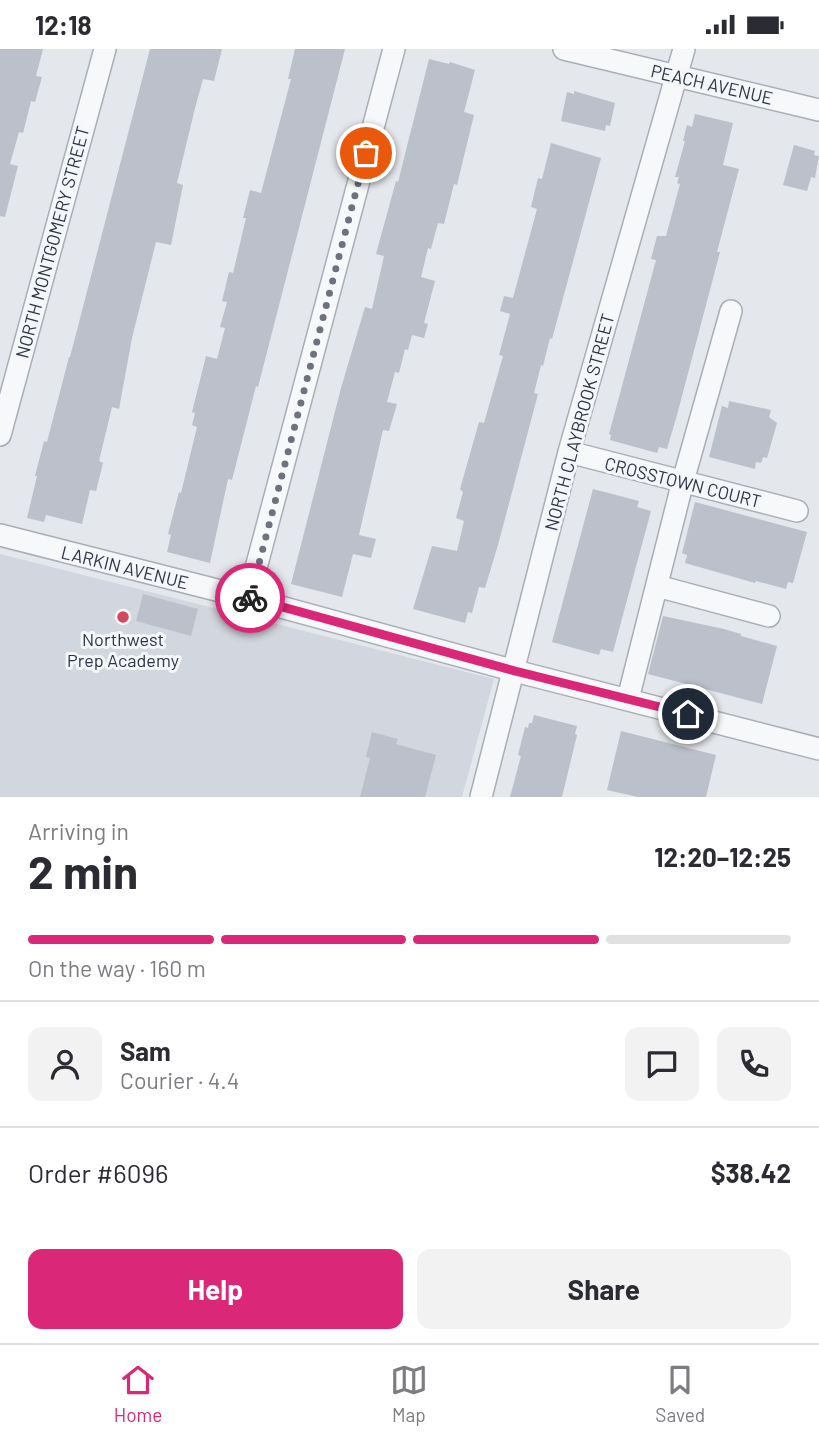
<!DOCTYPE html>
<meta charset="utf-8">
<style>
:root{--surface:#fff;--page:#f2f2f3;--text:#2b2b33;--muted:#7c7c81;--line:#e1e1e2;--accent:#db2777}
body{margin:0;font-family:Barlow,sans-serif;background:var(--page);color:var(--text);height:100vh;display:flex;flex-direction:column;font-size:26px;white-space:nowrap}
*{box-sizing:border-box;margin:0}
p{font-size:23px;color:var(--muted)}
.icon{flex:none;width:38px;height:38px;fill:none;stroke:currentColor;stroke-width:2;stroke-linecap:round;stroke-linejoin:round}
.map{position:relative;height:748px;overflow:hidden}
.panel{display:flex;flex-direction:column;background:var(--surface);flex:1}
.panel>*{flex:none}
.pin{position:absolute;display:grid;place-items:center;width:60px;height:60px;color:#fff;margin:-30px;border:4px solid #fff;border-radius:50%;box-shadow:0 2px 7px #0007}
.courier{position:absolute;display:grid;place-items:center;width:70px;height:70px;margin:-35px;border:5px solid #db2777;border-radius:50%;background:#fff;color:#222;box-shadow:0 2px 9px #0007}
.headline em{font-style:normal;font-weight:700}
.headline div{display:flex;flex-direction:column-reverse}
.headline{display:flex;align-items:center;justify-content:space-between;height:119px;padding:0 28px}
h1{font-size:46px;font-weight:700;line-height:52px}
.bar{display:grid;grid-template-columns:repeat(4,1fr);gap:10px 7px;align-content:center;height:84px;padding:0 28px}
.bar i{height:9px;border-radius:5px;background:var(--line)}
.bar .current{background:var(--accent)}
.bar p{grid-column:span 4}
.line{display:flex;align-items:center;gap:18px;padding:0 28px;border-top:2px solid var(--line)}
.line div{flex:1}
.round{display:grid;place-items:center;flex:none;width:74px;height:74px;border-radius:14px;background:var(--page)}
.button{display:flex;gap:14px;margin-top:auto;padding:14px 28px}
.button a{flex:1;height:80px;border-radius:14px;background:var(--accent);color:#fff;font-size:28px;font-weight:700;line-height:80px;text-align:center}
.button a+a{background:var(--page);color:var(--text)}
.status{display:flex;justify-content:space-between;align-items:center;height:49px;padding:0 35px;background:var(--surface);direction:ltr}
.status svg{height:19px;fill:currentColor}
.tab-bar{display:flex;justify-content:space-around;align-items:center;height:98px;border-top:2px solid var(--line);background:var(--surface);font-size:19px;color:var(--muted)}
.tab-bar a{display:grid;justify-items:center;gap:4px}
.tab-bar .current{color:var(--accent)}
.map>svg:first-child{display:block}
.built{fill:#d2d6de}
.building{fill:#bbc0ca}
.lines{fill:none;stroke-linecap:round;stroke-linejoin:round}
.street-casing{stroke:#a9aeb7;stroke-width:24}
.street{stroke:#f7f8fa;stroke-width:21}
.done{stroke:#6c737f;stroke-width:7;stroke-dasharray:0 12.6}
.route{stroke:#db2777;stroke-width:9}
.poi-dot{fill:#d1495b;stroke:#f4f6f9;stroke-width:2.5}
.labels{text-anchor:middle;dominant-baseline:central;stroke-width:6;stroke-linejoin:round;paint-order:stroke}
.street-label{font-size:18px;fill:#2b3445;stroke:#f4f6f9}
.poi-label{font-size:18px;fill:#2b3445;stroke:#f4f6f9}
</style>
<div class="status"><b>12:18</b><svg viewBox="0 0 49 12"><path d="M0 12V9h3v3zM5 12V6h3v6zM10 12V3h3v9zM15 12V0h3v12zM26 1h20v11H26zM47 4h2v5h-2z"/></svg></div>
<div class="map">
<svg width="819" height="748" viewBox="0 0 819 748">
<rect width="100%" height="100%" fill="#e4e7ec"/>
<path class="built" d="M0,505L494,630L462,748H0Z"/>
<path class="building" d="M0,0H43L36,27L42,28L35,53L31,52L23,84L19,83L10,115L18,117L5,168L0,167Z
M150,0H222L214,32L203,30L195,59L177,134L183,136L171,196L156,193L132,289L119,360L112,358L99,412L103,414L96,442L90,441L82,475L46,466L44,473L27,469L37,427H35L44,392L47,393L69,308H70Z
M295,0H345L258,338L256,337L232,431L228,430L210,514L167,503L171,486L168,485L179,443L181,444L197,378L192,376L195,364L192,363L206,307L217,310L225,279L220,278L227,253L222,252L229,223L233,224L246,169H243L250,141L261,144L291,30H288Z
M429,10L449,15L450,13L475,21L464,63L474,66L457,136L454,135L444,175L438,174L431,200L428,199L421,228L435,232L424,274L428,275L424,289L412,286L408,301L405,300L399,324L395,323L387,353L397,355L389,382L383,381L359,486L376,490L371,509L353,505L342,548L291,535L341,339L365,258L372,260L384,207L376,205L396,132L398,133Z
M574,42L615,54L610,77L606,76L605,82L561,72L567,43L574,45Z
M695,65L733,74L723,116L739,120L717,203H720L677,366L667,400L659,398L657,404L610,391L611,386L609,385L656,211L651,210L657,187H666L680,135L677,134L679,128H675L685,92H683L687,76L692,78Z
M551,94L601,109L552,290L550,289L543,317L541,316L534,344L538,345L498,496L485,539L479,538L472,564L468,563L465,574L413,560L432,497L457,502L464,472L456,469L463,443L460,440L479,373L484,374L503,307L499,306L510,265L500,262L504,247L513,249L537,160L531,158L538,129L542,130Z
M794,96L815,102L814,106L819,107L815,129L811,128L807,142L783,136Z
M729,352L771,361L769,368L777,374L767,409L763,408L761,414L756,413L755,420L709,408L722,357L728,359Z
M593,440L639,452L637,458L651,462L613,603L601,600L599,606L552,593Z
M695,453L807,483L793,534L788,533L786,540L756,532L755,534L685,514L687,506L682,504Z
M143,545L198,560L191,587L136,572Z
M663,567L724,580L741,585V587L777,597L762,655L648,625Z
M534,666L577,677L575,685L577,686L562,748H510L521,707L518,706L525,678L528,679L529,674H532Z
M621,682L716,706L706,748H638L607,741Z
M372,683L398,690L396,695L436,706L425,748H360L370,709L366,708Z"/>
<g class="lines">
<defs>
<path id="street" d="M564,0L819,61
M0,386L105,0
M569,403L797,462
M0,486L248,549L515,622L819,700
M657,537L769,567
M248,549L394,0
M628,650L683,432L731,262
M481,748L569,403L684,0"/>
</defs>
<use href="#street" class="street-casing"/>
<use href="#street" class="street"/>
</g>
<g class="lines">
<path class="done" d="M250,549L366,104"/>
<path class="route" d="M250,549L515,622L688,665"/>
</g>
<circle class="poi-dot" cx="123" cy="568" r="7"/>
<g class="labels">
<g class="street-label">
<text transform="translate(712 35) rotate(13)">PEACH AVENUE</text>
<text transform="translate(52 193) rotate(-75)">NORTH MONTGOMERY STREET</text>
<text transform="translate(579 373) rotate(-75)">NORTH CLAYBROOK STREET</text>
<text transform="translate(683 433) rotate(14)">CROSSTOWN COURT</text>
<text transform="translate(125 518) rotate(14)">LARKIN AVENUE</text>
</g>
<g class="poi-label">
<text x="123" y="590">Northwest<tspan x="123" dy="21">Prep Academy</tspan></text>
</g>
</g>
</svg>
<div class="pin" style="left:366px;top:104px;background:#ea580c"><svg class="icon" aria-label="bag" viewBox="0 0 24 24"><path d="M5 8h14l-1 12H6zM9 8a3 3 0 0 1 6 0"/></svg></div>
<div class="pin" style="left:688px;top:665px;background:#1f2937"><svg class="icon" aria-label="home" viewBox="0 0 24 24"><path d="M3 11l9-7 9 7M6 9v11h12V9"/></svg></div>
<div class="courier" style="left:250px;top:549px"><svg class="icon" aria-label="bike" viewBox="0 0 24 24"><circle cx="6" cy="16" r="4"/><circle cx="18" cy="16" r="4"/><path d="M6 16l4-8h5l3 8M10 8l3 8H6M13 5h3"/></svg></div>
</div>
<section class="panel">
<div class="headline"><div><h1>2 min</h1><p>Arriving in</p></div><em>12:20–12:25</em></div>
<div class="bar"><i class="current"></i><i class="current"></i><i class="current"></i><i></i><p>On the way · 160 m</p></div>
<div class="line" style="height:126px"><a class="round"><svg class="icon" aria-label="person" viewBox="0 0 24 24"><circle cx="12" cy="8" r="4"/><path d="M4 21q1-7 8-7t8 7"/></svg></a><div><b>Sam</b><p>Courier · 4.4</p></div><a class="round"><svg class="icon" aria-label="chat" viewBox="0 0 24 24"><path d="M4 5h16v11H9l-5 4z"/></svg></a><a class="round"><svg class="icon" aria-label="phone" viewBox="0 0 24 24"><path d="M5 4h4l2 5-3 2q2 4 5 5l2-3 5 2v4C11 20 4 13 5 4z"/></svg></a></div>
<div class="line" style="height:91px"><div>Order #6096</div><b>$38.42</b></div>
<div class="button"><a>Help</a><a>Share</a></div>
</section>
<nav class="tab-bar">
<a class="current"><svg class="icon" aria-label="home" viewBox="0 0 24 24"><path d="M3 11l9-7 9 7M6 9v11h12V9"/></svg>Home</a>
<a><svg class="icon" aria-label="map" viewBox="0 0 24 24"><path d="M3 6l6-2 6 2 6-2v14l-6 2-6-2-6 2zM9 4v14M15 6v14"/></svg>Map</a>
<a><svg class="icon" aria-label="saved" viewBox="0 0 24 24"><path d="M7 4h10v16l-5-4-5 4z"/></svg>Saved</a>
</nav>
